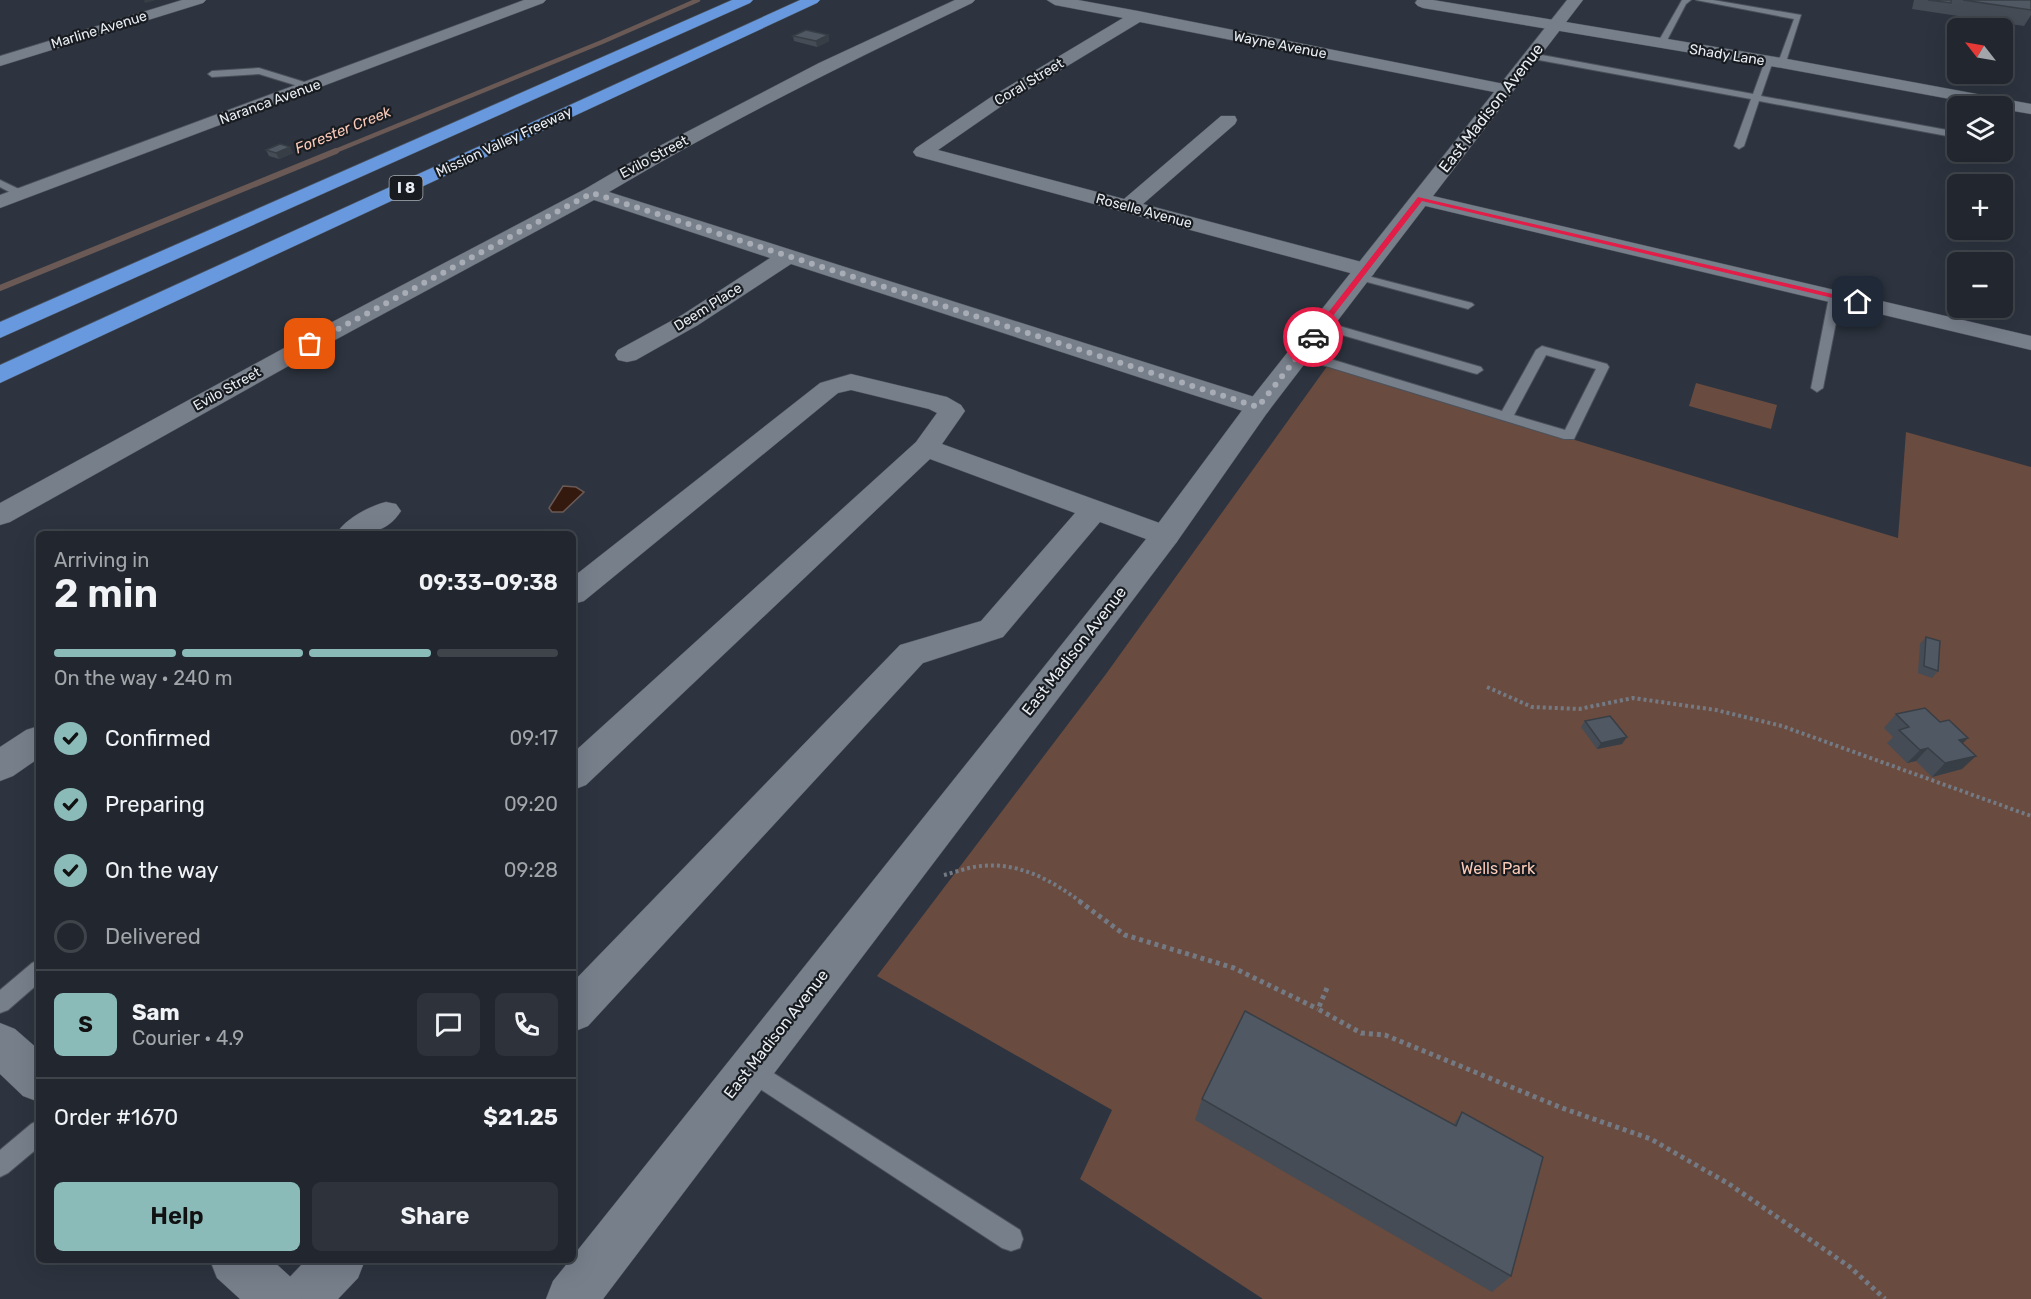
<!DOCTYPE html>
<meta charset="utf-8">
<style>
:root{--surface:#22272f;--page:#2e333b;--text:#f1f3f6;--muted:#a2a5aa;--line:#3f444b;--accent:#8bbbb9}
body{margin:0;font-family:Rubik,sans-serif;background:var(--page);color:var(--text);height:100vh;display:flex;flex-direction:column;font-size:22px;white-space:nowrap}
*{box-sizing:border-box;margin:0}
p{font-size:20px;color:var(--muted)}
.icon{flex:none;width:33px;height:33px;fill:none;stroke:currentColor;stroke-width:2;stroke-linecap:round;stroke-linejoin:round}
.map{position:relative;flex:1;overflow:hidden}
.sheet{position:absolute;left:36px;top:531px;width:540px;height:732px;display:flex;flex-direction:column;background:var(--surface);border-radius:9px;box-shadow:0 6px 24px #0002,0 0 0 2px var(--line)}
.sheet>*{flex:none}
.needle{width:39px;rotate:301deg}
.buttons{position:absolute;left:1947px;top:18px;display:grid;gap:12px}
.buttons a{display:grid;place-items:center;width:66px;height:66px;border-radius:9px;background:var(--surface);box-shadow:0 6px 24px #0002,0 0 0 2px var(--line);font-size:30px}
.pin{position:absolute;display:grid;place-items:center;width:51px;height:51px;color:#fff;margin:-26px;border-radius:12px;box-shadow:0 3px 9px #0006}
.courier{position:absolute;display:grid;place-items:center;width:60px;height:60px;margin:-30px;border:4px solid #e11d48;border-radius:50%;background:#fff;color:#222;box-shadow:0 2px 8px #0007}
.summary em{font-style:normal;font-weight:600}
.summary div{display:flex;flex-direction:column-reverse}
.summary{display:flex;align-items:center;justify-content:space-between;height:102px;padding:0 18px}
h1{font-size:39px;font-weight:600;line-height:45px}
.bar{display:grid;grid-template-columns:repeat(4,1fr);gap:9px 6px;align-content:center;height:72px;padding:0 18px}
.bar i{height:8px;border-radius:4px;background:var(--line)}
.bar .active{background:var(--accent)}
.bar p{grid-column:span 4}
.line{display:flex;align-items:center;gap:15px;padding:0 18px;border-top:2px solid var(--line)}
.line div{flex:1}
.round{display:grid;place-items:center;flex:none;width:63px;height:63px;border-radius:9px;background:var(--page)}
ol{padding:0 18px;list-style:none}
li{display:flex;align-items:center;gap:18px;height:66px}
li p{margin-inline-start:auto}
li .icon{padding:6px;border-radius:50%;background:var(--accent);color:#111;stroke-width:4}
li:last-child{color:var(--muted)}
li i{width:33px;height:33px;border:3px solid var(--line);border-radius:50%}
.action{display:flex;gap:12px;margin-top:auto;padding:12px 18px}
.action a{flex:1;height:69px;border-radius:9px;background:var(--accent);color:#111;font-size:24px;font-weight:600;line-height:69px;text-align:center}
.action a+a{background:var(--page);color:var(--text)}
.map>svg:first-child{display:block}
.green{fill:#694b3f}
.water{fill:#34190f;stroke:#6a5954;stroke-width:1.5}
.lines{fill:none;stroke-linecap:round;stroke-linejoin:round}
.stream-far1{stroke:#6a5954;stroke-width:4.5}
.stream{stroke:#6a5954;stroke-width:6}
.service-casing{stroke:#4c525b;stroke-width:2}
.minor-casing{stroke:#4c525b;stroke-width:1}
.tertiary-casing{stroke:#4c525b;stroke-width:1}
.motorway-casing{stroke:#4c525b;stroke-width:1}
.path-far1{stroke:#747a84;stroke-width:4;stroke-dasharray:3 3;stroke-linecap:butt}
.path{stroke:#747a84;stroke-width:5;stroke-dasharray:4 4;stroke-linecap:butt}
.service{fill:#777f8b;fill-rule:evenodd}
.minor{fill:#777f8b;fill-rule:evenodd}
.tertiary{fill:#777f8b;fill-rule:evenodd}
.motorway{fill:#6898dd;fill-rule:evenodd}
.wall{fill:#454c55}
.shaded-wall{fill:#383e45}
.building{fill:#505863;stroke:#383e45;stroke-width:1.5}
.route{fill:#e11d48}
.done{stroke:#a7acb5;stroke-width:6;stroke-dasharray:0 10.8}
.labels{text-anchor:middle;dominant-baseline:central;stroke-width:4.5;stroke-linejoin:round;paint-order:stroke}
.far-street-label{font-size:14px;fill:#e8edf4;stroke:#181c20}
.far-water-label{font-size:15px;font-style:italic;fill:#fac9b7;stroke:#181c20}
.shield{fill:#181c20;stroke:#aaaeb4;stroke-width:1.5}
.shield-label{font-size:15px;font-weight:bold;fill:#e8edf4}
.street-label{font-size:16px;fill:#e8edf4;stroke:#181c20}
.park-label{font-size:16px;fill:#fbcab7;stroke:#181c20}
</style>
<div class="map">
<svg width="2031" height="1299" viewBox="0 0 2031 1299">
<rect width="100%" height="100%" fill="#2d343f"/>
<path class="green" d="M1328,365L1898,538L1906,432L2031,467V1299H1263L1080,1179L1112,1110L877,976L1106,674Z
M1696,383L1777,405L1771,429L1689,406Z"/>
<path class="water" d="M563,486L576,487L584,492L563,512H552L549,508Z"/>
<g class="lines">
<path class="stream-far1" d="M333,152L602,42L698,0"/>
<path class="stream" d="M0,288L336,151"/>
<defs>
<path id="service" d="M1682,0H1691L1686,4L1664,46H1658L1657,44Z
M1696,0H1713L1801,15L1785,65L1778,63L1794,19Z
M1531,53L1753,94L1765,61L1769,58L1773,61L1761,96L1958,132V138L1759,101L1744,146L1739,149L1734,146L1751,99L1528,58L1527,56Z
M259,68L314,85L315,87L311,90L259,74L212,77L208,74L212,71Z
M0,180L25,192L26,194L17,196L0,187Z
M1360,274L1472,303L1474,305L1468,309L1356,279L1354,277Z
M1835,294L1841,297L1823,388L1817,392L1811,388L1829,297Z
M1322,321L1481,367L1483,370L1477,374L1473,373L1318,328L1316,325Z
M1542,346L1607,364L1609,367L1574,439H1564L1296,357L1294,354L1300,350L1304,351L1502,411L1536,350ZM1546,355L1596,369L1565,430L1514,415Z
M39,960V983L8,1010L0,1013V990L32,963Z
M750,1058L1020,1230L1023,1239L1020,1248L1011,1251L1002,1248L742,1077L739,1069L742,1061Z
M39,1120V1147L8,1173L0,1177V1150L31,1124Z"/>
<path id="minor" d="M182,0H206L203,3L0,66V56Z
M524,0H546L543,3L0,208V195Z
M955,0H975L972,3C849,62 726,122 609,192L1267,401L1271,407L1267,413L1258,415L1249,413L791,264L698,325L636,360L627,362L618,360L615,355L618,350L682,315L770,258L594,200L335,340L10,522L0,525V503L317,330L585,189L650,151L819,63Z
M1047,0H1078L1138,11L1504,84L1510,85L1513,89L1510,93L1504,94L1140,22L1003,105L938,150L1124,199L1221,116H1235L1237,120L1235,124L1143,204L1373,265L1376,270L1373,275L1365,277L916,156L913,152L916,148L991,97L1123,18L1055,5Z
M1417,0H1433L1782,58L2031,104V114L2002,109V106H1988L1782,68L1423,8L1418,6L1415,3Z
M1420,193L2031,336V350L1413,203L1410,199L1413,195Z
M851,374L947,397L961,405L965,411L942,444L1176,529L1180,536L1176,543L1165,546L1100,522L1003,637L923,663L588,1026L573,1032V982L900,645L981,621L1075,513L930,459L586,785L573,790V753L916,442L937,413L929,409L851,390L838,393L584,601L573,604V577L820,383Z
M386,502L396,504L401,511C385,536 362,534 336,534C345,519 369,506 386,502Z
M39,726V758L13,776L0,781V747L26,730Z
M306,1260H365L358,1278L338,1299H279L286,1281Z"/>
<path id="tertiary" d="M1567,0H1583L1267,413L1176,543L603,1299H546L553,1281L570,1260H573V1256L1154,529L1249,401Z
M0,1023L15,1029L39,1050V1102L23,1096L0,1074Z
M210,1260H272L295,1281L302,1299H240L217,1278Z"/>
<path id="motorway" d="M732,0H753L750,3L0,338V322Z
M800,0H820L817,3L0,383V365Z"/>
</defs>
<use href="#service" class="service-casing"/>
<use href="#minor" class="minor-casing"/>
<use href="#tertiary" class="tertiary-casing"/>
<use href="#motorway" class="motorway-casing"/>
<path class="path-far1" d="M1487,687L1532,707L1579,709L1633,698L1716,710L1782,726L2031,816
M944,875C956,872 969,867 981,866C1019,862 1051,880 1081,902"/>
<path class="path" d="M1079,901L1125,935L1234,968L1318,1009
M1327,988L1318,1009L1361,1033L1385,1035L1562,1108L1651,1139L1729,1184L1850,1267L1885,1299"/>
<use href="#service" class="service"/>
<use href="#minor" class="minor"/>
<use href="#tertiary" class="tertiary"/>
<use href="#motorway" class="motorway"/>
</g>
<path class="wall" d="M1914,0H2031V15L2024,26L1912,9Z
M828,35L829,41L817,47L794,41L793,36Z
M290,147L293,153L279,159L269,156L266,150Z
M1926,637L1938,671L1932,678L1918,673L1920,644Z
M1896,714L1940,722L1968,738L1962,743V769L1932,777L1916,761L1907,763L1887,743L1893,737L1884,728Z
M1585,721L1622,744L1597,749L1581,727Z
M1202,1099L1453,1125L1462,1112L1511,1276L1492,1292L1195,1120Z"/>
<path class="shaded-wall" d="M144,0H156L145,3Z
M828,35L829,41L817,47L816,41Z
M290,147L293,153L279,159L276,153Z
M1627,737L1622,744L1597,749L1601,743Z
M1968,738L1954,752L1959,740Z
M1928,748L1916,761L1907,763L1920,750Z
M1976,756L1962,769L1932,777L1945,763Z"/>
<path class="building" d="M1928,0H1951V3Z
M1963,0H2031V10Z
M806,30L828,35L816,41L793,36Z
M280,144L290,147L276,153L266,150Z
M1926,637L1940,641L1938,671L1924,666Z
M1925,708L1940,722L1949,720L1968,738L1959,740L1976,756L1945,763L1928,748L1920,750L1899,730L1909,727L1896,714Z
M1610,716L1627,737L1601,743L1585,721Z
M1245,1011L1456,1126L1462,1112L1543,1157L1511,1276L1202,1099Z"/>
<path class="route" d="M1418,197L1858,300L1861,302L1858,304L1422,201L1315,339H1310V336Z"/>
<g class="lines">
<path class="done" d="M310,344L592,193L1258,407L1313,337"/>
</g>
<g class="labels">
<g class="far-street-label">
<text transform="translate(99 30) rotate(-17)">Marline Avenue</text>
<text transform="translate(1280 45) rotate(11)">Wayne Avenue</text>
<text transform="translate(1727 55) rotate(9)">Shady Lane</text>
<text transform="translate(1029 82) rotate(-31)">Coral Street</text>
<text transform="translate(270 102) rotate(-20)">Naranca Avenue</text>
<text transform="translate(504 142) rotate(-25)">Mission Valley Freeway</text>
<text transform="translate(654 157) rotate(-28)">Evilo Street</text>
<text transform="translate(1144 211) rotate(15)">Roselle Avenue</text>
<text transform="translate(708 307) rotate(-32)">Deem Place</text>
<text transform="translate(227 389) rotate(-29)">Evilo Street</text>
</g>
<g class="far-water-label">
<text transform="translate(343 130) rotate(-22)">Forester Creek</text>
</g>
<rect class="shield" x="389.5" y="176" width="33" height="24" rx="4.5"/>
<g class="shield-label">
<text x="406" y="188">I 8</text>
</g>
<g class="street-label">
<text transform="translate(1491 108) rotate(-52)">East Madison Avenue</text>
<text transform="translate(1074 651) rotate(-52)">East Madison Avenue</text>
<text transform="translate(776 1034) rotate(-52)">East Madison Avenue</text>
</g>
<g class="park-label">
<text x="1498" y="868">Wells Park</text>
</g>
</g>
</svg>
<div class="buttons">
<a><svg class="needle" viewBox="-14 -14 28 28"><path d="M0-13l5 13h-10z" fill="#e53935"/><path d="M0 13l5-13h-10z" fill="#a2a5aa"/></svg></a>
<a><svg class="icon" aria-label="layers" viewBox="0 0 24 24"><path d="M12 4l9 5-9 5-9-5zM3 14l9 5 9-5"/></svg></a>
<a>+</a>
<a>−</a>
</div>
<div class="pin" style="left:310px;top:344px;background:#ea580c"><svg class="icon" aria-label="bag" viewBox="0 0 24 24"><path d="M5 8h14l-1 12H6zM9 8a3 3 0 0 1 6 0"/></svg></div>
<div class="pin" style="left:1858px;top:302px;background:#1f2937"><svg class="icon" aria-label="home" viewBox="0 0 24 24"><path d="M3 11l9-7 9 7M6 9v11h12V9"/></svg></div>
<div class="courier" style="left:1313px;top:337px"><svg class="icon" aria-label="car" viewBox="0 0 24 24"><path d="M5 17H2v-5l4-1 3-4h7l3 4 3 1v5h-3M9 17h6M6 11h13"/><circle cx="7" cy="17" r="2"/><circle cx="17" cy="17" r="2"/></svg></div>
<section class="sheet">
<div class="summary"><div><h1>2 min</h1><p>Arriving in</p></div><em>09:33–09:38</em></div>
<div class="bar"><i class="active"></i><i class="active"></i><i class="active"></i><i></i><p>On the way · 240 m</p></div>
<ol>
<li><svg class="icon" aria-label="check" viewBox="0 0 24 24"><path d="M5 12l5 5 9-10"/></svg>Confirmed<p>09:17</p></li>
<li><svg class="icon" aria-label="check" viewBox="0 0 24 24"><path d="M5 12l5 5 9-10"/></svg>Preparing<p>09:20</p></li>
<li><svg class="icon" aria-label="check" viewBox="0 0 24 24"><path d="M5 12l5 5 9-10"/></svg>On the way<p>09:28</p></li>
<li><i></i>Delivered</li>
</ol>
<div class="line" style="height:108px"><b class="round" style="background:var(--accent);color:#111">S</b><div><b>Sam</b><p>Courier · 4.9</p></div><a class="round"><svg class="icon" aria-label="chat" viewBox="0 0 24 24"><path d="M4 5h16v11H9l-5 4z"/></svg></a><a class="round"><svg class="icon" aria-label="phone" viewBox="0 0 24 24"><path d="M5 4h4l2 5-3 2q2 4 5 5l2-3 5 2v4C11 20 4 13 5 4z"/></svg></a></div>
<div class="line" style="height:78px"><div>Order #1670</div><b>$21.25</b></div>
<div class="action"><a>Help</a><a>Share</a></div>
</section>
</div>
